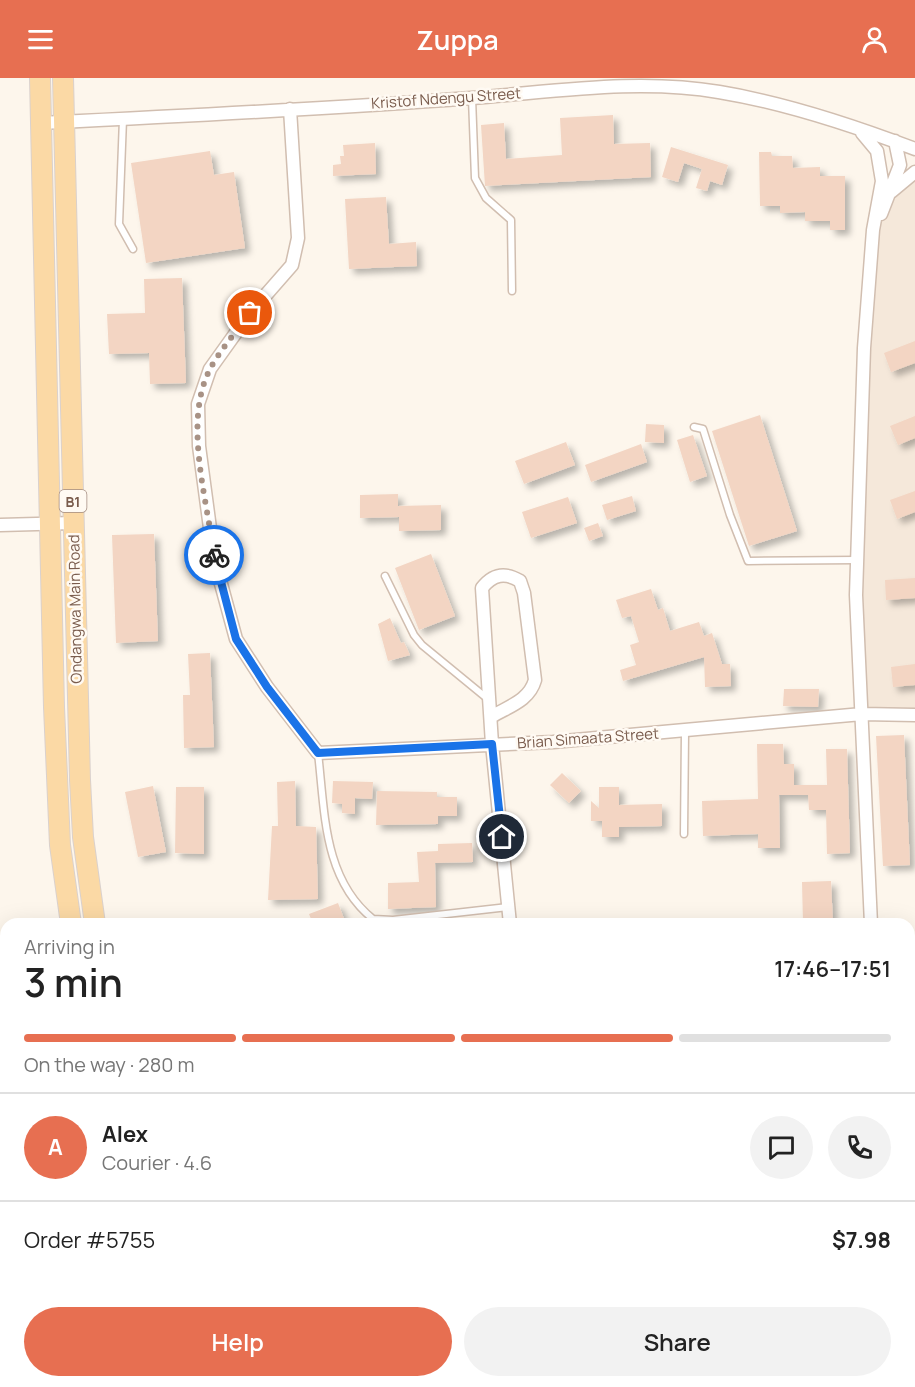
<!DOCTYPE html>
<meta charset="utf-8">
<style>
:root{--surface:#fff;--page:#f2f2f2;--text:#222;--muted:#767676;--line:#e0e0e0;--accent:#e76f51}
body{margin:0;font-family:Manrope,sans-serif;background:var(--page);color:var(--text);height:100vh;display:flex;flex-direction:column;font-size:22px;white-space:nowrap}
*{box-sizing:border-box;margin:0}
p{font-size:20px;color:var(--muted)}
.icon{flex:none;width:33px;height:33px;fill:none;stroke:currentColor;stroke-width:2;stroke-linecap:round;stroke-linejoin:round}
.map{position:relative;flex:1;overflow:hidden}
.side{position:absolute;left:0px;top:840px;width:915px;height:470px;display:flex;flex-direction:column;background:var(--surface);border-radius:18px 18px 0 0;box-shadow:0 6px 24px #0002}
.side>*{flex:none}
.pin{position:absolute;display:grid;place-items:center;width:51px;height:51px;color:#fff;margin:-26px;border:3px solid #fff;border-radius:50%;box-shadow:0 2px 6px #0007}
.courier{position:absolute;display:grid;place-items:center;width:60px;height:60px;margin:-30px;border:4px solid #1a73e8;border-radius:50%;background:#fff;color:#222;box-shadow:0 2px 8px #0007}
.summary em{font-style:normal;font-weight:600}
.summary div{display:flex;flex-direction:column-reverse}
.summary{display:flex;align-items:center;justify-content:space-between;height:102px;padding:0 24px}
h1{font-size:39px;font-weight:600;line-height:45px}
.bar{display:grid;grid-template-columns:repeat(4,1fr);gap:9px 6px;align-content:center;height:72px;padding:0 24px}
.bar i{height:8px;border-radius:4px;background:var(--line)}
.bar .current{background:var(--accent)}
.bar p{grid-column:span 4}
.line{display:flex;align-items:center;gap:15px;padding:0 24px;border-top:2px solid var(--line)}
.line div{flex:1}
.round{display:grid;place-items:center;flex:none;width:63px;height:63px;border-radius:32px;background:var(--page)}
.button{display:flex;gap:12px;margin-top:auto;padding:12px 24px}
.button a{flex:1;height:69px;border-radius:36px;background:var(--accent);color:#fff;font-size:24px;font-weight:600;line-height:69px;text-align:center}
.button a+a{background:var(--page);color:var(--text)}
header{display:flex;justify-content:space-between;align-items:center;height:78px;padding:0 24px;background:var(--accent);color:#fff;font-size:27px;font-weight:600}
.map>svg:first-child{display:block}
.residential{fill:#f5e8da}
.education{fill:#f3e8fa}
.building{fill:#f3d5c3;filter:url(#shadow)}
.lines{fill:none;stroke-linecap:round;stroke-linejoin:round}
.lane-casing{stroke:#d1beb0;stroke-width:9}
.street-casing{stroke:#d1beb0;stroke-width:15}
.primary-casing{stroke:#dad1cd;stroke-width:22}
.lane{stroke:#fff;stroke-width:6}
.street{stroke:#fff;stroke-width:12}
.primary{stroke:#fbd9a5;stroke-width:20}
.done{stroke:#a89285;stroke-width:6;stroke-dasharray:0 10.8}
.route{stroke:#1a73e8;stroke-width:8}
.labels{text-anchor:middle;dominant-baseline:central;stroke-width:5;stroke-linejoin:round;paint-order:stroke}
.shield{fill:#fffaf3;stroke:#a28b7f;stroke-width:1.5}
.shield-label{font-size:14px;font-weight:bold;fill:#7a5c4d}
.street-label{font-size:15px;fill:#7a5c4d;stroke:#fffaf3}
</style>
<header><svg class="icon" aria-label="menu" viewBox="0 0 24 24"><path d="M4 6h16M4 12h16M4 18h16"/></svg>Zuppa<svg class="icon" aria-label="person" viewBox="0 0 24 24"><circle cx="12" cy="8" r="4"/><path d="M4 21q1-7 8-7t8 7"/></svg></header>
<div class="map">
<svg width="915" height="1309" viewBox="0 0 915 1309">
<defs>
<filter id="shadow"><feDropShadow dx="5" dy="5" stdDeviation="3" flood-color="#0004"/></filter>
</defs>
<rect width="100%" height="100%" fill="#fdf6ec"/>
<path class="residential" d="M915,95V637L862,636L856,517L873,152L891,114Z"/>
<path class="education" d="M637,1304H824L830,1309H639Z"/>
<path class="building" d="M613,37L614,66L650,65L651,99L485,108L481,47L504,45L506,81L562,77L560,40Z
M375,65L376,96L333,98V87L341,86L340,78H344L343,67Z
M671,69L728,87L722,107L710,103L707,113L696,110L702,91L684,85L678,104L662,99Z
M210,73L214,97L234,94L245,170L146,185L131,85Z
M759,74H771L772,78H792L793,90L820,89V98H845V152H830V143H805V134L780,135V128H760Z
M386,119L389,166L416,164L417,188L349,191L345,121Z
M182,200L186,305L150,306L149,275L109,276L107,236L145,235L144,201Z
M915,263V285L891,294L884,275Z
M760,337L797,453L749,468L712,353Z
M915,338V360L898,367L890,348Z
M646,346L664,347V365L645,364Z
M693,357L707,398L690,404L677,362Z
M566,364L575,387L524,406L515,383Z
M641,366L647,384L591,404L585,387Z
M915,413V434L897,441L890,422Z
M398,416V428L441,427V452L399,453V439L360,440V417Z
M632,418L636,433L607,442L602,427Z
M568,419L577,445L531,460L522,434Z
M598,445L603,458L589,463L584,450Z
M154,456L158,563L116,565L112,457Z
M431,476L455,538L419,552L395,490Z
M915,500V520L886,522L885,502Z
M651,511L658,532L663,530L670,553L699,544L704,558L712,555L722,586H730L731,608L705,609L704,579L623,603L620,592L636,587L630,567L639,564L631,538L622,540L616,522Z
M390,540L401,565L404,564L410,577L388,583L378,546Z
M210,575L214,669L184,670L183,617H190L188,576Z
M915,586V607L893,609L891,589Z
M784,611H819L818,629L783,628Z
M904,657L910,787L883,788L876,658Z
M757,666H783L784,686H794V707H827L826,671H847L850,775L827,776L826,732H809L808,717H779L780,770H758V756L703,758L702,723L758,721Z
M562,695L581,713L569,725L550,707Z
M295,703L296,748L316,749L318,821L268,822L272,748H278L277,704Z
M333,703L373,704L372,721L355,720V736L342,735V726L332,725Z
M153,708L166,774L138,779L125,714Z
M176,709H204V776L175,775Z
M599,709H619V727L662,726V748L619,749V759H602V743H591V723L599,730Z
M377,713L437,714V719H457V738H438V746L376,747Z
M472,765L473,784L435,785L436,829L388,831V805L419,804L417,774L438,773V766Z
M831,803L833,846H803L802,804Z
M338,825L346,846H313L309,836Z"/>
<g class="lines">
<defs>
<path id="lane" d="M472,20L475,100L486,120L511,142L512,213
M123,41L119,146L133,171
M694,349L703,351L730,437L748,483L857,482
M385,498L414,557L422,567L489,622
M318,675C325,734 323,801 373,841L393,842L508,829
M684,756L685,654
M909,916H915
M632,1304L633,1309"/>
<path id="street" d="M290,31L298,160L292,187L250,235L210,291L198,326L199,368L214,480L236,561L267,609L318,675L553,664L862,636L915,637
M41,45C184,38 328,31 471,20C553,14 637,0 719,14C786,25 852,47 915,71
M862,55L877,73L882,103L873,152L864,270L856,517L871,846
M891,114L915,94
M881,136L900,87L895,63
M0,447L73,445
M491,639C509,628 529,623 535,602L524,515L520,503C505,494 493,496 482,510L492,666L510,846
M0,1127L6,1136
M909,1152L915,1161
M111,1304L114,1309
M864,1304L870,1309
M507,1309L512,1304"/>
<path id="primary" d="M40,0L54,629L60,767L71,846
M63,0L80,702L83,759L95,846
M246,1304L249,1309
M273,1304L277,1309"/>
</defs>
<use href="#lane" class="lane-casing"/>
<use href="#street" class="street-casing"/>
<use href="#primary" class="primary-casing"/>
<use href="#lane" class="lane"/>
<use href="#street" class="street"/>
<use href="#primary" class="primary"/>
</g>
<g class="lines">
<path class="done" d="M214,477C207,421 183,343 210,291C220,272 237,253 250,235"/>
<path class="route" d="M214,477L236,561L267,609L318,675L492,666L502,759"/>
</g>
<g class="labels">
<rect class="shield" x="59.5" y="412" width="27" height="22" rx="4.5"/>
<g class="shield-label">
<text x="73" y="423">B1</text>
</g>
<g class="street-label">
<text transform="translate(446 20) rotate(-4)">Kristof Ndengu Street</text>
<text transform="translate(75 531) rotate(-91)">Ondangwa Main Road</text>
<text transform="translate(588 660) rotate(-4)">Brian Simaata Street</text>
</g>
</g>
</svg>
<div class="pin" style="left:250px;top:235px;background:#ea580c"><svg class="icon" aria-label="bag" viewBox="0 0 24 24"><path d="M5 8h14l-1 12H6zM9 8a3 3 0 0 1 6 0"/></svg></div>
<div class="pin" style="left:502px;top:759px;background:#1f2937"><svg class="icon" aria-label="home" viewBox="0 0 24 24"><path d="M3 11l9-7 9 7M6 9v11h12V9"/></svg></div>
<div class="courier" style="left:214px;top:477px"><svg class="icon" aria-label="bike" viewBox="0 0 24 24"><circle cx="6" cy="16" r="4"/><circle cx="18" cy="16" r="4"/><path d="M6 16l4-8h5l3 8M10 8l3 8H6M13 5h3"/></svg></div>
<section class="side">
<div class="summary"><div><h1>3 min</h1><p>Arriving in</p></div><em>17:46–17:51</em></div>
<div class="bar"><i class="current"></i><i class="current"></i><i class="current"></i><i></i><p>On the way · 280 m</p></div>
<div class="line" style="height:108px"><b class="round" style="background:var(--accent);color:#fff">A</b><div><b>Alex</b><p>Courier · 4.6</p></div><a class="round"><svg class="icon" aria-label="chat" viewBox="0 0 24 24"><path d="M4 5h16v11H9l-5 4z"/></svg></a><a class="round"><svg class="icon" aria-label="phone" viewBox="0 0 24 24"><path d="M5 4h4l2 5-3 2q2 4 5 5l2-3 5 2v4C11 20 4 13 5 4z"/></svg></a></div>
<div class="line" style="height:78px"><div>Order #5755</div><b>$7.98</b></div>
<div class="button"><a>Help</a><a>Share</a></div>
</section>
</div>
